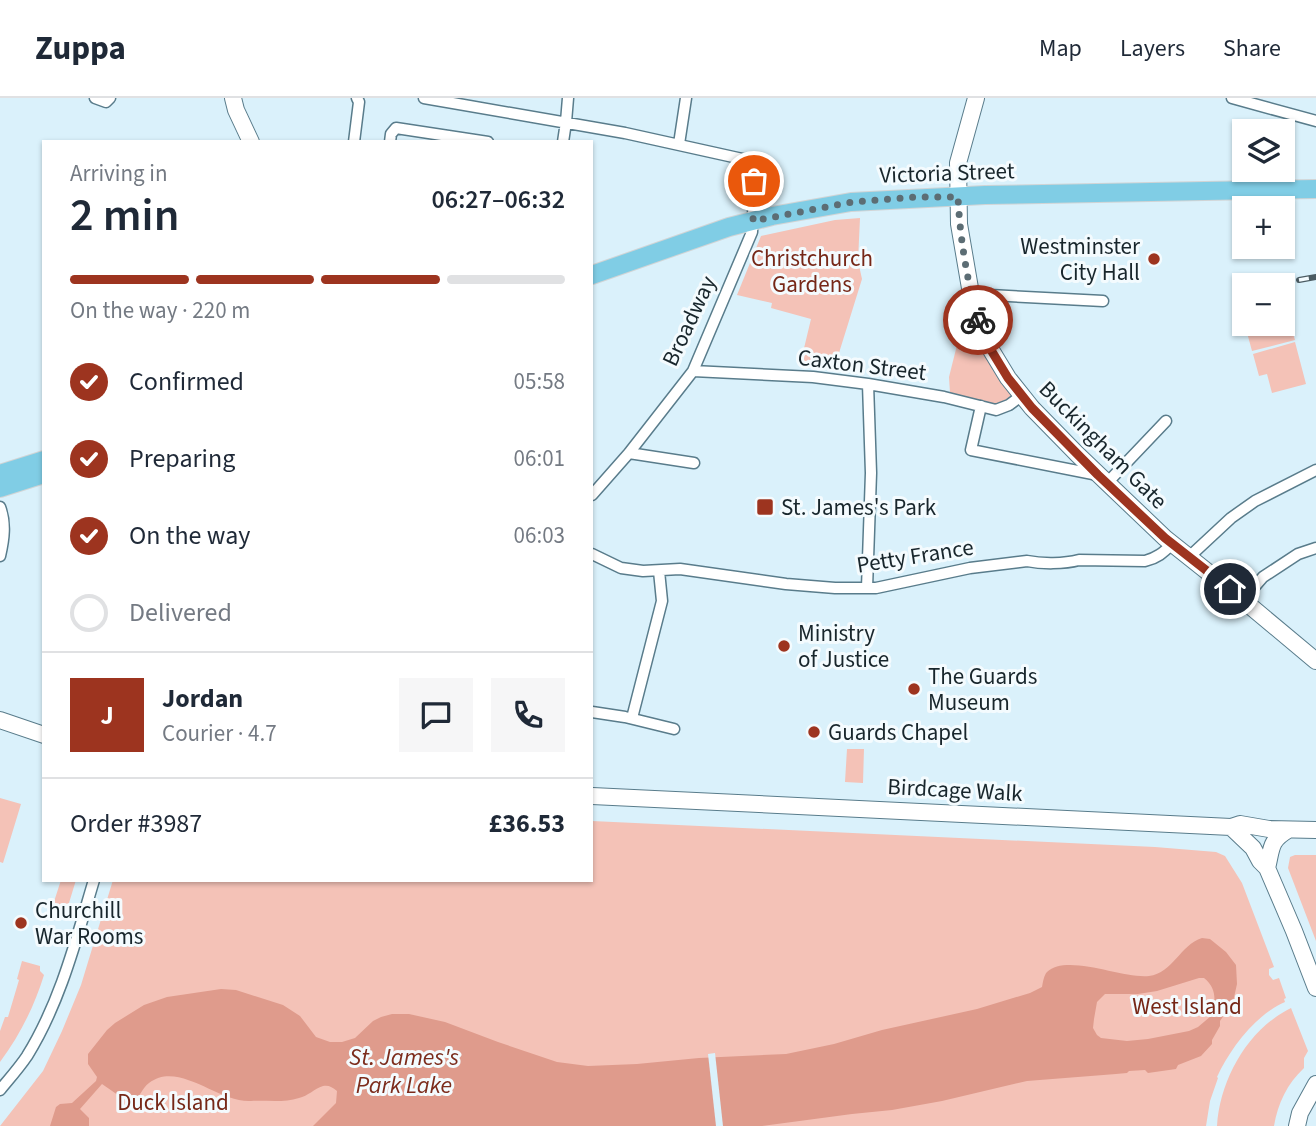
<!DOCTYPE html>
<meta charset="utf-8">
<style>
:root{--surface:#fff;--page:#f6f6f7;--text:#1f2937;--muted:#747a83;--line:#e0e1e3;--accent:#9d341f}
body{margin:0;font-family:"Source Sans 3",sans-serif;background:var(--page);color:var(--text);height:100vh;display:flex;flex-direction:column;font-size:26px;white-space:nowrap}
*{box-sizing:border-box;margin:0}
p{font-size:23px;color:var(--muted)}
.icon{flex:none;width:38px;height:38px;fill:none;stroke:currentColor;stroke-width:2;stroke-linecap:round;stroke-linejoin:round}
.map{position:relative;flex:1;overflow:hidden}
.sheet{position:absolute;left:42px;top:42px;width:551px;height:742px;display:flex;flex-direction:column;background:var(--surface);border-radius:0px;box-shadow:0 2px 5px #0004}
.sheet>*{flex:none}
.fabs{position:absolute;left:1232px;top:21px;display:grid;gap:14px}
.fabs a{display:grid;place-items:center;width:63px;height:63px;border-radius:0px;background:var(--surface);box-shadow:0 2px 5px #0004;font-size:35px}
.pin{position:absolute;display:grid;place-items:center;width:60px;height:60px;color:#fff;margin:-30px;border:4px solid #fff;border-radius:50%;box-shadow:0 2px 7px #0007}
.courier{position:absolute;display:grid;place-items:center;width:70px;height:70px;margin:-35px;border:5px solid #9d341f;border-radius:50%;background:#fff;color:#222;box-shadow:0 2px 9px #0007}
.head em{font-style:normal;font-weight:600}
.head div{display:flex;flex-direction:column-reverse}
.head{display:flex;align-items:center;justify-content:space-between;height:119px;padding:0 28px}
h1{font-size:46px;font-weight:600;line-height:52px}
.bar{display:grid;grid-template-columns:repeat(4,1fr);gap:10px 7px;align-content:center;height:84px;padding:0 28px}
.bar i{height:9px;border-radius:5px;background:var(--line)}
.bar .on{background:var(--accent)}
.bar p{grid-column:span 4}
.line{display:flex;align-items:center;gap:18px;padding:0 28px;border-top:2px solid var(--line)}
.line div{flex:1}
.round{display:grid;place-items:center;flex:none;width:74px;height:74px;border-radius:0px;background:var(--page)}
ol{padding:0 28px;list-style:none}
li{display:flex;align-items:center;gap:21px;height:77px}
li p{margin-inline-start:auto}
li .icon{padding:7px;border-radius:50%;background:var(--accent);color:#fff;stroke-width:4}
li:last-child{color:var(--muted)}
li i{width:38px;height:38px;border:4px solid var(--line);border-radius:50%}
header{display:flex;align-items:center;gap:42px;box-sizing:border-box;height:98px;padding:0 35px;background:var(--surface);border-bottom:2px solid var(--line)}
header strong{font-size:33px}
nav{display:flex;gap:38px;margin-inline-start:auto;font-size:24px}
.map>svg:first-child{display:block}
.green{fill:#f4c2b7}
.water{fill:#df9b8c;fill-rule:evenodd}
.pier{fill:#daf1fb}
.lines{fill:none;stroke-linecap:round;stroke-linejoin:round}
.street-casing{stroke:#597c8b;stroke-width:13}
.secondary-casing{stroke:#597c8b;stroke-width:18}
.primary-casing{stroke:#d1d4d5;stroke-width:20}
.street{stroke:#fff;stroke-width:10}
.secondary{stroke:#fff;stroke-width:16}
.primary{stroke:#80cde5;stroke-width:18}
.rail-casing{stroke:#4b5b62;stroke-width:6}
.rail{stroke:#f4fbfe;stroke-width:3.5;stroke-dasharray:10;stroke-linecap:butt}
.done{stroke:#5c6d74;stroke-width:7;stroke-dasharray:0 12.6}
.route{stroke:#9d341f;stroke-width:9}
.poi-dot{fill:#9d341f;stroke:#f4fbfe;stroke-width:2.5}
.labels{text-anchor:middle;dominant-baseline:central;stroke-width:6;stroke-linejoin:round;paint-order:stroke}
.street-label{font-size:23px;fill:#18262c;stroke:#f4fbfe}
.poi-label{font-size:23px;fill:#18262c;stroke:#f4fbfe;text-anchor:start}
.park-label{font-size:23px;fill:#762717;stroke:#f4fbfe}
.water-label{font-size:24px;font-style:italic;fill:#7c2c1c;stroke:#f4fbfe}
</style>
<header>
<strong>Zuppa</strong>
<nav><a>Map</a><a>Layers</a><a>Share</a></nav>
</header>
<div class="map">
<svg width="1316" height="1028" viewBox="0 0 1316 1028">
<rect width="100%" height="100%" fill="#daf1fb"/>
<path class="green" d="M860,120L858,163L862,181L834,271L800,267L811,221L771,210L772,205L737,197L761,138L835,122Z
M1288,219L1295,242L1252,253L1246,231L1265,226H1283V221Z
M978,233L1013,295L1005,315L950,295L949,279L957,247Z
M1295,244L1306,286L1272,295L1267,276L1259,278L1253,256Z
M847,651H864L863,685L845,684Z
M0,700L21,706L3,765L0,764Z
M592,723L1155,749L1216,754L1225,758L1242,785L1274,869L1269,871V877L1273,882L1279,880L1286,900L1284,901L1285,904C1255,917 1230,951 1217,979L1218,980L1210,1003L1206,1028H0L43,973L62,933L81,887L113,782H592Z
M1295,757H1316V843L1288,770L1290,759Z
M61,782H76L65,818L51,813Z
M22,863L40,868V873L44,877C34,909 20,937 0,964V933L5,919H8L19,882L17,881Z
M1291,910L1308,953L1304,960V970C1287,986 1278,1005 1274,1028H1217C1220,981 1248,931 1291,910Z"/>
<path class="water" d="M1202,840L1210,841L1226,854L1236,867L1237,886L1233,904L1220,923V928L1212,942V946L1201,958L1178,967L1176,971L1148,975L1145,972L1129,973L1127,975L1116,976L1027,983L942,1003L892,1012L852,1016L762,1028H313L336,1005L337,993C332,989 329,987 323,988C314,991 308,998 299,1000C284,1005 266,1002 251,1003C218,1005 179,962 149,985C142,990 140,999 133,1005L128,1004L102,986L80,1011L89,1020V1028H50L56,1009L60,1006L72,1005L96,983L97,979L88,966V956L107,932L115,925L144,907L167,899L221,891L236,892L283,907L300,918L316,939L330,944H342L355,940L373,923L381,919L392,916H409L445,924L498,944L557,964L588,968L637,966L699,960L786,956L834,946L882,932L977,911L1030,895L1042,889C1043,884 1044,877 1047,874C1067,855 1123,881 1149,878C1173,875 1180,847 1202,840ZM1199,880H1204C1217,890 1216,904 1211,918L1198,929L1189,933L1148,941L1127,943L1101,940L1097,937L1093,930L1094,921L1097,904L1105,896H1138L1157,893Z"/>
<path class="pier" d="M715,955L723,1028H716L708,956Z"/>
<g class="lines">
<defs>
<path id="street" d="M95,0L106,4L110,0
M424,0L625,35L756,64L752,134L693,273L629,355L592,397
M1232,0L1316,23
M354,44L359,4L357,0
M390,44L391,36L396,30L488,44
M563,44L566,24L568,0
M679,46L686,0
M971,196L1103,203
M693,273L813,279L868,286L944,299L996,312L1009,307L1021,298
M981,308L971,352L1098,377
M629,355L694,365
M1107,385L1166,323
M0,409C6,425 4,441 0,458
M592,456L621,470L643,473L680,471L786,486L835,490H876L970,470L1027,463C1042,466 1064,466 1079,462L1145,463C1157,460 1163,455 1172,446
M1188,460L1231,420L1255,403L1316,372
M867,490L871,375L868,286
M1243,502L1263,479L1298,456L1316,450
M592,614L625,619L674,631
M632,620L662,503L659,473
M0,992C9,981 19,970 27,958C60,905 76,842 94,782"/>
<path id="secondary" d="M233,0L236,12L251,44
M976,0L958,65L959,126L971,196L979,224L991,252L1008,280L1032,310L1077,356L1165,440L1243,502L1316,563
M0,622L44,637
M592,698L1231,729L1240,726L1269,731L1316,732
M1231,729L1253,750L1260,763L1267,770L1294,833L1316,890
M1267,770C1272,751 1269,743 1288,732
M1297,1028L1300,1015L1316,986"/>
<path id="primary" d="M592,177L729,129L772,118L851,104L985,97L1316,91
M0,376L44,362
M0,390L44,376"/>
</defs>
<use href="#street" class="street-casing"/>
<use href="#secondary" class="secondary-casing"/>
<use href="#primary" class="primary-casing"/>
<use href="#street" class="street"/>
<use href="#secondary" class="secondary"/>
<use href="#primary" class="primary"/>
<defs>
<path id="rail" d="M1299,182L1316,179"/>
</defs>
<use href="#rail" class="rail-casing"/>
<use href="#rail" class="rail"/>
</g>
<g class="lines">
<path class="done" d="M754,83L753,123L852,104L916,99H958C960,141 967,182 978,222"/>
<path class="route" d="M978,222L991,252L1008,280L1032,310L1098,377L1165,440L1230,491"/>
</g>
<g class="poi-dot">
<circle cx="1154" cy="161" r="7"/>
<rect x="756" y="400" width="18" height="18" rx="3.5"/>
<circle cx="784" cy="548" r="7"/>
<circle cx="914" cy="591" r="7"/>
<circle cx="814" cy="634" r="7"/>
<circle cx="21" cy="825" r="7"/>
</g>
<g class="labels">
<g class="street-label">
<text transform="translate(947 75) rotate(-2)">Victoria Street</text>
<text transform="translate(689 223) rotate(-65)">Broadway</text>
<text transform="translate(862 267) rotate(7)">Caxton Street</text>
<text transform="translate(1103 347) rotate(45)">Buckingham Gate</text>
<text transform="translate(915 458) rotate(-9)">Petty France</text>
<text transform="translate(955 692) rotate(3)">Birdcage Walk</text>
</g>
<g class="poi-label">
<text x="1140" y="148" text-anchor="end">Westminster<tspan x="1140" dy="26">City Hall</tspan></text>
<text x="781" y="409">St. James's Park</text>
<text x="798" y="535">Ministry<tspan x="798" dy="26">of Justice</tspan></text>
<text x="928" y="578">The Guards<tspan x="928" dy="26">Museum</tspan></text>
<text x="828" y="634">Guards Chapel</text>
<text x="35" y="812">Churchill<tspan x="35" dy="26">War Rooms</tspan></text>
</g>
<g class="park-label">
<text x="812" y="160">Christchurch<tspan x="812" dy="26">Gardens</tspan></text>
<text x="1187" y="908">West Island</text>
<text x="173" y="1004">Duck Island</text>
</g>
<g class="water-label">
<text x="404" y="959">St. James's<tspan x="404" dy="28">Park Lake</tspan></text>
</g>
</g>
</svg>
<div class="fabs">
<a><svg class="icon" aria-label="layers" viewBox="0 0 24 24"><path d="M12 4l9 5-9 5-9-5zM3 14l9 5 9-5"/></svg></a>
<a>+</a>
<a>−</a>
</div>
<div class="pin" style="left:754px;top:83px;background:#ea580c"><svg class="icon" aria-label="bag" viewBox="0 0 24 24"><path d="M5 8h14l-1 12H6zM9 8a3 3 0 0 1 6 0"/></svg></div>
<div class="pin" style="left:1230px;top:491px;background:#1f2937"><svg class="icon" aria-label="home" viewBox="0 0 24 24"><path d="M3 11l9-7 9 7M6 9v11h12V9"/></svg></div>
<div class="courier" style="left:978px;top:222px"><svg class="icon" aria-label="bike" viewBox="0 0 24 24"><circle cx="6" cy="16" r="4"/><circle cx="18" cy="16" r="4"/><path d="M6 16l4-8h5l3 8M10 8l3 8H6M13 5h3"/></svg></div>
<section class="sheet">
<div class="head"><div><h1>2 min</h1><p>Arriving in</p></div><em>06:27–06:32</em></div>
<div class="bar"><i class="on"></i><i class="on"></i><i class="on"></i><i></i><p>On the way · 220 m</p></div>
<ol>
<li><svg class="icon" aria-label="check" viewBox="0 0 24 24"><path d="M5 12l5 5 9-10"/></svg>Confirmed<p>05:58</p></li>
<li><svg class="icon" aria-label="check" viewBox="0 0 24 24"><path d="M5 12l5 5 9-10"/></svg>Preparing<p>06:01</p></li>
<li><svg class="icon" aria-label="check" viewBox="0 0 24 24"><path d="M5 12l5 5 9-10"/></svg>On the way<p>06:03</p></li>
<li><i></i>Delivered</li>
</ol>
<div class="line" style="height:126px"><b class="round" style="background:var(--accent);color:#fff">J</b><div><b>Jordan</b><p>Courier · 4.7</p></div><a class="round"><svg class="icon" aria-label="chat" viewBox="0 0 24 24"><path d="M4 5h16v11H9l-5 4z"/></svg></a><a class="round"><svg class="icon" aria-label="phone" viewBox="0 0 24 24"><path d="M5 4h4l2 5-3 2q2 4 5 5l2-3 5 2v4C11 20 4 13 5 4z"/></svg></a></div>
<div class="line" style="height:91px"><div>Order #3987</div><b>£36.53</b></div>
</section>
</div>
